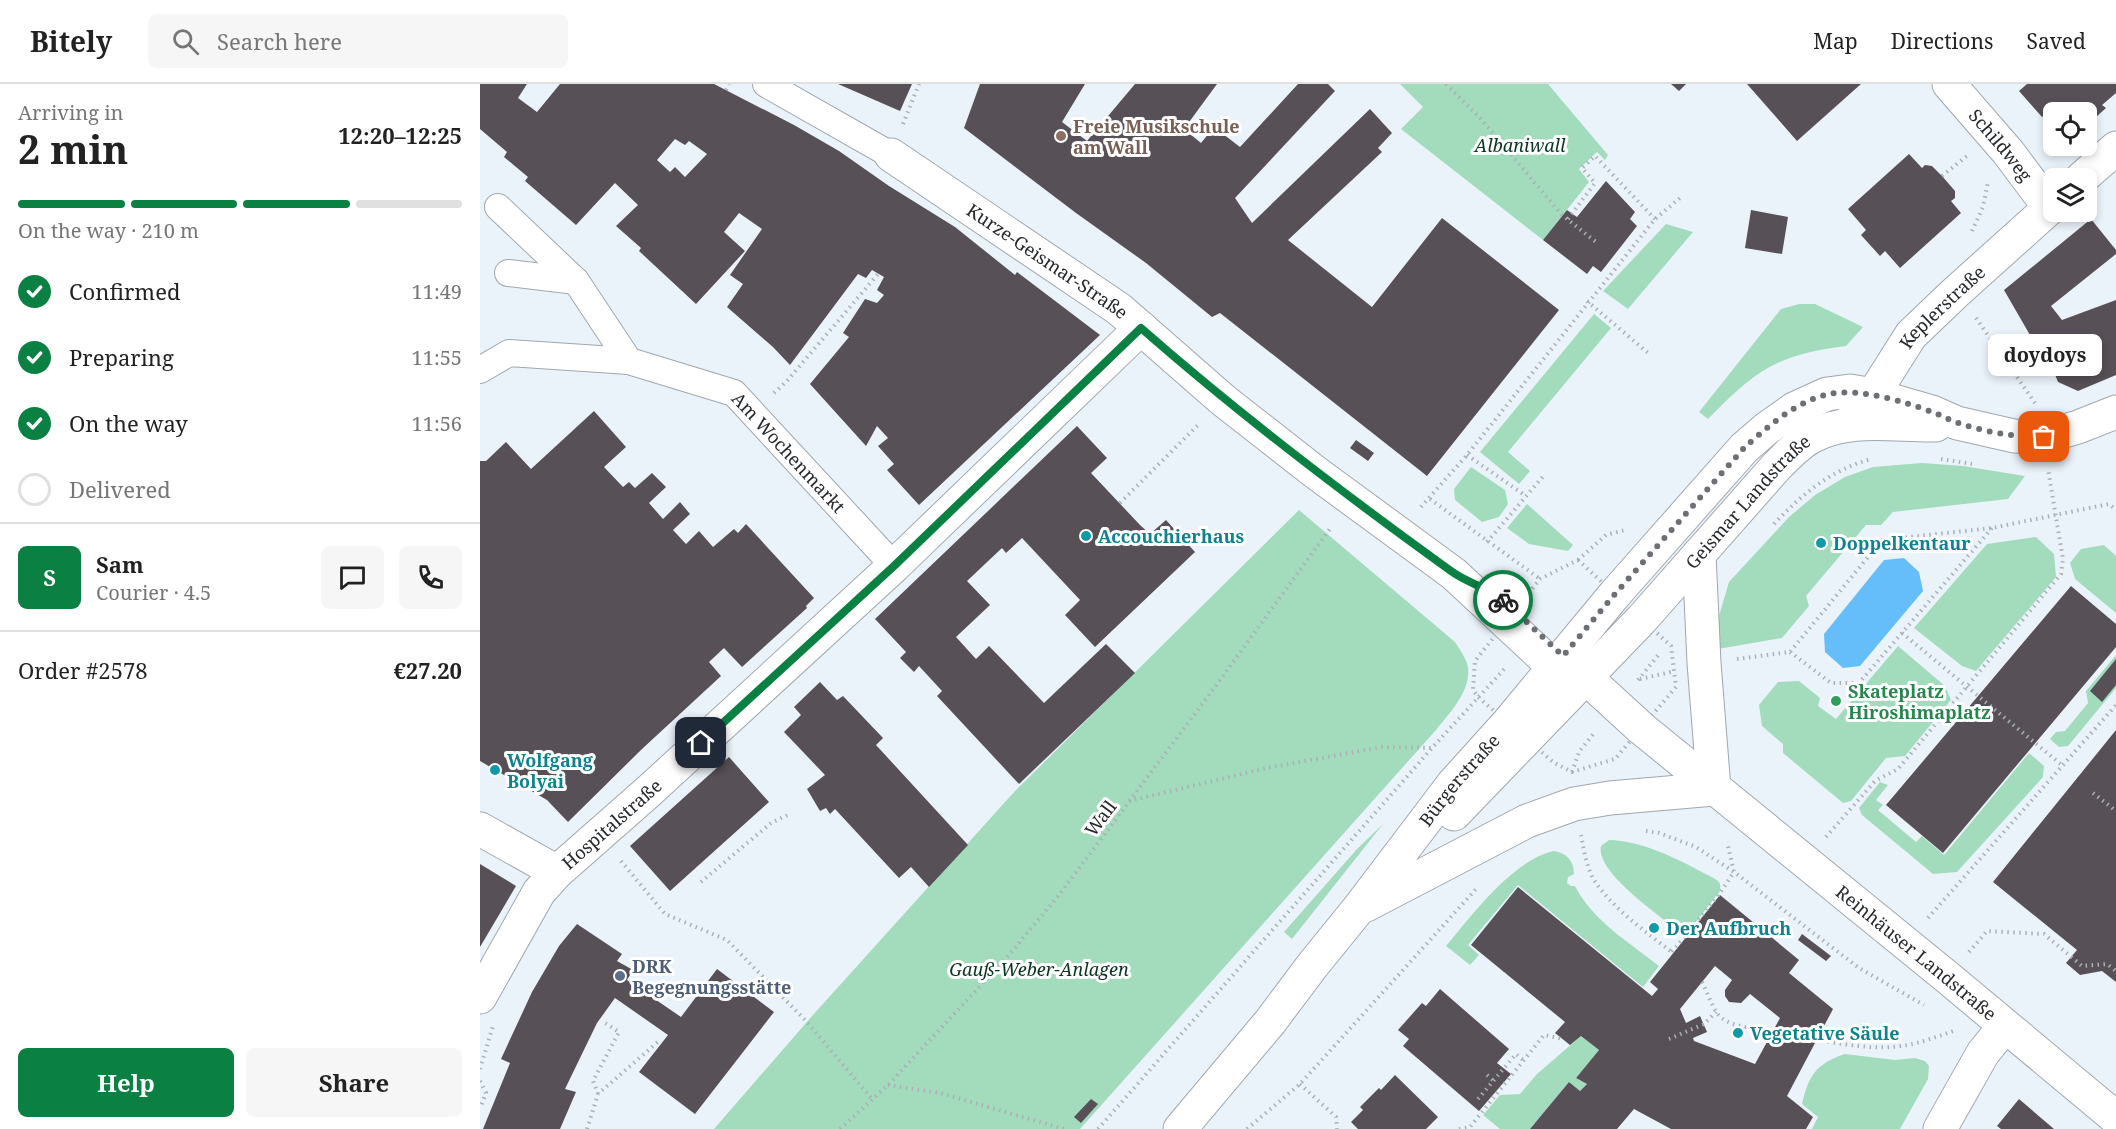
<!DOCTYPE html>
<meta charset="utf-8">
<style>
:root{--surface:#fff;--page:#f6f6f6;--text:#222;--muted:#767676;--line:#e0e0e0;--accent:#0b8043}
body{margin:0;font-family:"Noto Serif",serif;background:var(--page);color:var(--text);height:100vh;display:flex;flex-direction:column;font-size:22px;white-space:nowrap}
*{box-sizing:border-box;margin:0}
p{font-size:20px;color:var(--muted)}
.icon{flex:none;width:33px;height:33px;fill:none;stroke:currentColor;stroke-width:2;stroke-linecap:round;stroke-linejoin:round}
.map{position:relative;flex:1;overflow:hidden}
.panel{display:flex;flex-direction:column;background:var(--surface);width:480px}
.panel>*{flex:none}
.controls{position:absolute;left:1563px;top:18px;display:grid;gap:12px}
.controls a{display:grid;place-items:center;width:54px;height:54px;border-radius:9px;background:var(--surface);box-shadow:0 3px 9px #0003;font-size:30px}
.pin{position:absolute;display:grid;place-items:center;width:51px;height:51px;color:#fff;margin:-26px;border-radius:12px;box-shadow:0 3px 9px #0006}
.courier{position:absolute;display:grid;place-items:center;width:60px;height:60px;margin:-30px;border:4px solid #0b8043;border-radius:50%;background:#fff;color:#222;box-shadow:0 2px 8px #0007}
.bubble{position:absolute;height:42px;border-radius:9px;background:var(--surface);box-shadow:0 3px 9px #0003;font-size:20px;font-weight:700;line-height:42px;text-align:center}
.summary em{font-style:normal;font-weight:700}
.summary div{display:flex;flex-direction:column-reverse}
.summary{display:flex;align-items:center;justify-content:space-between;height:102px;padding:0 18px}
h1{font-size:39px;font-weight:700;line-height:45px}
.bar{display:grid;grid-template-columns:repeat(4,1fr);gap:9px 6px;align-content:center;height:72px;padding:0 18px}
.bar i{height:8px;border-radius:4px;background:var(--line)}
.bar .selected{background:var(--accent)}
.bar p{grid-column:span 4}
.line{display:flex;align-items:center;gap:15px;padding:0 18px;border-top:2px solid var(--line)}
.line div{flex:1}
.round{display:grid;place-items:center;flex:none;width:63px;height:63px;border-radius:9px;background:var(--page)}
ol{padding:0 18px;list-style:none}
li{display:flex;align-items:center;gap:18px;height:66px}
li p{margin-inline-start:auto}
li .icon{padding:6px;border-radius:50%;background:var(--accent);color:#fff;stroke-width:4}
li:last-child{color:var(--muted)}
li i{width:33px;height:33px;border:3px solid var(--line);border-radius:50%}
.primary-button{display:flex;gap:12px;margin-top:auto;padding:12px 18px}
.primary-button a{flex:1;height:69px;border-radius:9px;background:var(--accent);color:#fff;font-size:24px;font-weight:700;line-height:69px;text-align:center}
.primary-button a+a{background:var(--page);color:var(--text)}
header{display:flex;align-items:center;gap:36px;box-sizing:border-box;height:84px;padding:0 30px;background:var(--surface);border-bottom:2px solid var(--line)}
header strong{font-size:28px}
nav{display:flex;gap:33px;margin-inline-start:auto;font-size:21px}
.search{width:420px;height:54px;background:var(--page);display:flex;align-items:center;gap:15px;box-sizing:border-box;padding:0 21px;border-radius:9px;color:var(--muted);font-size:22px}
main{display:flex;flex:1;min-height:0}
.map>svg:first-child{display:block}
.green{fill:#a3dcbd}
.water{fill:#65bef9}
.building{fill:#575057;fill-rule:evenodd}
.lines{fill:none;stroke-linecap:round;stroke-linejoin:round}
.pedestrian-casing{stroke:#a0a7ae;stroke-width:28}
.minor-casing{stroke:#a0a7ae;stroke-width:35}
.secondary-casing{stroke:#a0a7ae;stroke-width:35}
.path{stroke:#aab0b6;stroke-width:4;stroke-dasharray:1.5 4.5;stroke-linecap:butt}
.pedestrian{stroke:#fff;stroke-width:26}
.minor{stroke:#fff;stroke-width:33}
.secondary{stroke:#fff;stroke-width:33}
.done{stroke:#6c7075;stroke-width:6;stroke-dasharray:0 10.8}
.route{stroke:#0b8043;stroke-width:8}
.education-dot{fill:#8d6e63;stroke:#fff;stroke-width:2}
.culture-dot{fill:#0f9aa8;stroke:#fff;stroke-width:2}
.leisure-dot{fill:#2e9e5b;stroke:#fff;stroke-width:2}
.service-dot{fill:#5c6f8a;stroke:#fff;stroke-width:2}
.labels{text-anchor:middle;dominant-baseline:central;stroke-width:6;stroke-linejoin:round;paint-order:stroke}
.education-label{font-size:18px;font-weight:bold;fill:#785e54;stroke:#fff;text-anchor:start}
.park-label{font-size:18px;font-style:italic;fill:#083623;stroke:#fff}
.street-label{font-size:18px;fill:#272a2d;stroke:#fff}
.culture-label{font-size:18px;font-weight:bold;fill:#0d838f;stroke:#fff;text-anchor:start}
.leisure-label{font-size:18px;font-weight:bold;fill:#27864d;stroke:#fff;text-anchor:start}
.service-label{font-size:18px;font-weight:bold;fill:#4e5e75;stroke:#fff;text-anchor:start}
</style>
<header>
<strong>Bitely</strong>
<div class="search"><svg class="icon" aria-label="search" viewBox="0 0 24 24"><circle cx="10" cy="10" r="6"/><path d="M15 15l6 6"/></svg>Search here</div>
<nav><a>Map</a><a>Directions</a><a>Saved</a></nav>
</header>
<main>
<section class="panel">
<div class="summary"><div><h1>2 min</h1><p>Arriving in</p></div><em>12:20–12:25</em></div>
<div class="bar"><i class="selected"></i><i class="selected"></i><i class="selected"></i><i></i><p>On the way · 210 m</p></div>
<ol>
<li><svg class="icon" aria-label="check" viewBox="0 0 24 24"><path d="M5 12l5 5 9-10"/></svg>Confirmed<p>11:49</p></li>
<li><svg class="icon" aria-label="check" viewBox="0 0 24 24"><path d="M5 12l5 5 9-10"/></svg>Preparing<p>11:55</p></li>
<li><svg class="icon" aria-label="check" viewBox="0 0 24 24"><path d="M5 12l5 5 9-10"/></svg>On the way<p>11:56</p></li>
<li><i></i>Delivered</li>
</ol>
<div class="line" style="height:108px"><b class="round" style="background:var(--accent);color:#fff">S</b><div><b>Sam</b><p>Courier · 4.5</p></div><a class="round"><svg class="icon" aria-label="chat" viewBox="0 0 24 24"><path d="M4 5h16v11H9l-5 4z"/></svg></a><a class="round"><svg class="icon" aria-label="phone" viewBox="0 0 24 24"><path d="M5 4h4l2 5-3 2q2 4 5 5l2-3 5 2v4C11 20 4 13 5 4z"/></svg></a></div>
<div class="line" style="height:78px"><div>Order #2578</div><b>€27.20</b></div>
<div class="primary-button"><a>Help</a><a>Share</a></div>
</section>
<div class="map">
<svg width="1636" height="1045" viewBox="0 0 1636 1045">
<rect width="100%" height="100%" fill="#ebf3fa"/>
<path class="green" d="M920,0H1068L1128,71L1125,76L1117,68L1099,85L1109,98L1063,156L921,45L943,23Z
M1186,140L1213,148L1148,225L1123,207Z
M1319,220H1335L1383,243L1366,262C1297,271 1277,285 1228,335L1219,328L1301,225Z
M1114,230L1131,244L1028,368L1050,387L1039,400L1000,368Z
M1442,379L1483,382L1545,392L1528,415L1413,428L1401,441H1386L1326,512L1329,522L1302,554L1238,565L1239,532L1249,498L1309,433L1335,411L1365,393L1393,383Z
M991,383L1025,406L1028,420L1019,433L1002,438L975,416L974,405Z
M1047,420L1093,461L1088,467L1049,460L1027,444Z
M819,426L975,558C980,566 987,575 988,584C991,607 969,630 956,646L600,1045H234L332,932L535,707Z
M1556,453L1574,470L1576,493L1496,587L1482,582L1434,544L1507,460Z
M1624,461L1636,472V529L1595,495L1590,479L1601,465Z
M1418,562L1465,602L1471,616L1425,672L1406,674L1371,717L1363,719L1303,669V660L1282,642L1279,621L1298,598L1319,597L1340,614L1338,622L1356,635Z
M1636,571V604L1588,662L1579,663L1570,655L1576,648L1585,647L1608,619L1606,607Z
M1549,669L1564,682L1563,693L1477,788L1453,790L1382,731L1379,724L1400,698L1408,701L1396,716L1403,721L1398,726L1436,758L1442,752L1464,771Z
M903,740L812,855L804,848L877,765Z
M1129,756C1161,757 1194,773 1222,788C1227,791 1235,794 1239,798C1241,802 1240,803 1240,807L1205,852C1185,835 1115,789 1121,762Z
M1073,767C1086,768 1094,777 1094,790L1088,793L1087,799L1091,802H1095C1112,836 1150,859 1179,882L1163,903L1038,801L988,861L999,871L990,881L966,862C992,831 1032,777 1073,767Z
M1101,952L1119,966L1096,994L1107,1000L1100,1007L1089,998L1050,1045H1020L1003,1031L1020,1011L1040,1010L1057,990Z
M1365,970L1415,976L1435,974L1445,977L1449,982L1448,995L1420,1045H1332L1338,1033L1322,1020C1328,993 1336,979 1365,970Z"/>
<path class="water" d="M1424,474L1439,488L1443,507L1380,582L1363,584L1345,568L1344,550L1404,476Z"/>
<path class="building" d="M0,0H47L38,14L57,28L80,0H234L314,41L359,67L409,102L475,143L535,191L537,188L620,251L439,421L407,386L414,380L398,362L408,354L397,342L386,362L330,300L369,253L363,249L385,215L397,219L404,211L397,206L404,193L392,186L386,194L378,190L310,281L293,263L247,223L263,200L250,191L282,145L259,129L244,148L265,167L216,220L159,167L161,164L136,142L158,121L135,99L96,141L45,97L48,93L24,73L27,68L0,45ZM195,55L205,61L209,57L227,70L205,93L195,83L190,88L177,76Z
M358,0H432L420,27Z
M500,0H605L582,38L607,57L655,0H737L704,45L721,59L734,43L760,63L818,0H848L855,7L755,114L772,139L890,25L912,49L898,64L902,68L808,156L892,223L962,134L1079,226L947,392L740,229L732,233L666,179L596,129L484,44Z
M1191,0H1206L1199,7Z
M1267,0H1381L1317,57Z
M1547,0H1636V9L1622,21L1626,24L1606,42V28H1574V34L1568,27L1562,33L1539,7Z
M1429,70L1442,84L1445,81L1452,82L1462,92L1475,107V114L1471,117L1481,129L1420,184L1405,167L1400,172L1381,151L1386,146L1368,125Z
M1126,97L1155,128L1150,135L1157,142L1121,188L1113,182L1107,190L1063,156L1087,126L1097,133Z
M1271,126L1308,133L1302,170L1265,164Z
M1611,135L1636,166V170L1571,222L1582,236L1636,216V291L1598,307L1578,298L1566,268L1561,270L1524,206Z
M114,327L146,363L124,383L143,403L149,398L155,404L172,389L186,403L169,419L183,435L200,418L210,430L193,446L206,460L219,447L233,463L254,445L258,449L266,440L334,514L326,522L327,524L262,583L244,564L229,578L241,592L162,665L88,738L67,716L0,677V377H6L26,358L51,385Z
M597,342L627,374L611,389L660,441L670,450L686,436L715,468L615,563L585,531L600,516L542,454L526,469L522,464L487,497L510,521L476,553L496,575L509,562L564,619L626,560L655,589L539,700L457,612L462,607L439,582L434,588L420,574L426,568L395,535Z
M876,356L894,369L888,377L870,364Z
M1591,502L1636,540V563L1463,769L1406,721Z
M1636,575V601L1622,618L1610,607Z
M340,598L357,616L363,612L403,654L396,661L488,761L449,803L431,783L419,794L355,725L350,730L346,724L340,727L327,705L345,691L304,648L321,631L314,623Z
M1636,646V898L1622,887L1600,891L1586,879L1597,866L1513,798Z
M249,673L289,718L190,807L150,762Z
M0,780L36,802L0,863Z
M1038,803L1172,912L1178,905L1170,898L1240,811L1319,876L1309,889L1353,925L1307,1012L1333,1033L1326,1045H1191L1154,1025L1137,1045H1050L1089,998L1100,1007L1107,1000L1096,994L1119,966L1101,952L1090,961L1075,949L1085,938L991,861ZM1235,882L1252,896L1245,906V912L1249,918L1261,919L1270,910L1300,934L1275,980L1214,957L1213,954L1227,948L1220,932L1206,939L1200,925Z
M97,840L142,870L137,877L153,886L147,896L201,933L237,885L294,928L215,1030L159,988L188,951L135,914L117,939L85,1005L96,1008L80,1045H3L30,979L21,975L52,908L79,862Z
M1322,850L1351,872L1346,877L1318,856Z
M960,905L1029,965L1017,979L1031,990L999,1027L923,962L929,955L918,946L942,919L946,922Z
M915,991L958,1033L946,1045H878L871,1038L883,1026L880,1023L899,1004L901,1006Z
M611,1015L618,1020L601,1039L594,1033Z
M1539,1015L1574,1045H1521L1517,1042Z"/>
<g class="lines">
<defs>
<g id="pedestrian">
<path d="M286,0L411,71"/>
<path id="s1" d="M18,123L96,197L149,277L254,309L414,482"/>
<path d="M28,189L96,197"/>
<path d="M0,286L29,269L149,277"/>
</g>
<g id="minor">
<path id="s2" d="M1469,0L1528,68L1570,124"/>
<path id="s3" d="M411,71L639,225L743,316L835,388L974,490L1074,583"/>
<path d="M1602,94L1636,64"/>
<path id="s4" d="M1374,332L1393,311L1431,251L1475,209L1574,120"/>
<path d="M0,745L77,788"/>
<path id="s5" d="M0,913L59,808L77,788L169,707L414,482L661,244"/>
<path d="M1460,1045L1503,969L1525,942"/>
</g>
<g id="secondary">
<path d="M1219,470L1224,579L1234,705"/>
<path id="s6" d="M1089,578L1161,644L1467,893L1636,1034"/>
<path id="s7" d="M974,730L1162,535L1296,383C1307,372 1318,360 1331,353C1368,332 1416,342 1456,341"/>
<path d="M886,821L1047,737L1094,720L1130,714L1234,705"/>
<path id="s8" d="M700,1045L790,938L832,882L879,824L973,700L1028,639L1135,510L1264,364L1286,345L1314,325L1347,310L1370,307L1393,311L1452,328L1477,339L1534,352L1564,353L1598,343L1636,328"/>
</g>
</defs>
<use href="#pedestrian" class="pedestrian-casing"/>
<use href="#minor" class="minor-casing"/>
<use href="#secondary" class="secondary-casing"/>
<path class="path" d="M966,0L1001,35L1082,131L1116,158
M246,6L249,0
M423,40L439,0
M1462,92L1488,71
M1088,135L1115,99L1102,84L1115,72L1175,135
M1492,147L1503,123L1508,98
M1107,217L1168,269
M1496,234L1555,319
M294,309L307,297L398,190
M987,371L1046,412
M1461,375L1492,380
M950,415L1060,495
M640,419L719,340
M941,423L987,371L1175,135L1200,114
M1294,440C1322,410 1351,386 1391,375
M1007,458L1065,390
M1098,476L1191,562L1196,603L1135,675L1092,688L1073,678L998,613L993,606L995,577L1060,495Z
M1098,476L1126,451L1145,446
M1422,549L1583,682
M1310,568L1351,599H1379L1512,444
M1257,575L1310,568L1402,456L1512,444L1629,420L1636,426
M1160,595L1191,588
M1158,596L1180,569
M1092,688L1099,668L1115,648
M1613,709L1636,727
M649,717L787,684L902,663L951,664
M1166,747L1179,749L1216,763L1254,788L1379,884L1444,921
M1101,751C1104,766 1106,782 1114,796C1133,825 1166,848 1193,869
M1346,753L1395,697L1418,685L1581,490L1583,475L1568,385
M141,777L185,830L247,856L327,938L392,1015
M221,798L291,739L310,730
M1448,834L1636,621
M1192,868L1240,809L1254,788L1247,758
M1489,868L1507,847L1564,850L1602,882L1627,880L1636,887
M1222,898C1227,908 1231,920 1237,929C1248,944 1276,944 1292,947
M1189,955L1224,940L1236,928
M1336,956C1364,960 1393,966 1421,962C1439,960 1458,952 1476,946
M0,985L13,942
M1007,991L1014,997
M0,997L6,1009L0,1024
M820,1000L856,1033L857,1045
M408,1001L460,1009L584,1045
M118,1010L113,997L139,948L125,939
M998,1015L1036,970L1043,976
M107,1045L118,1010L179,957
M360,1045L408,1001L528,872L579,811L732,607L852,442
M618,1045L952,664L1026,583
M767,1045L820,1000L997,804
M979,1045L990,1043L1064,951L1083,955"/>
<use href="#pedestrian" class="pedestrian"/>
<use href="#minor" class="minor"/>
<use href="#secondary" class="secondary"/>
</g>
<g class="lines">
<path class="done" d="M1023,516L1083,572L1135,510L1264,364C1287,343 1318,316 1349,310C1380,304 1423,317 1452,328C1461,331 1469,336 1478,339C1505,348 1535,353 1564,353"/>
<path class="route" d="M221,659L414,482L661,244C760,331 864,410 971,487C987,499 1007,503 1023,516"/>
</g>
<circle class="education-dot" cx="581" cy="52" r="6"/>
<g class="culture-dot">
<circle cx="606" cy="452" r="6"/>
<circle cx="1341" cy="459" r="6"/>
<circle cx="15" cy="686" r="6"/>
<circle cx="1174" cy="844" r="6"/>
<circle cx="1258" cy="949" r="6"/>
</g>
<circle class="leisure-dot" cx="1356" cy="617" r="6"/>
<circle class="service-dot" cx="140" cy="892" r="6"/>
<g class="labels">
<g class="education-label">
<text x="593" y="42">Freie Musikschule<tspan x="593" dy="21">am Wall</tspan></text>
</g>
<g class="park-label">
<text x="1040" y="61">Albaniwall</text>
<text x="559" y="885">Gauß-Weber-Anlagen</text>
</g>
<g class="street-label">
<text stroke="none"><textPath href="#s2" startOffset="80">Schildweg</textPath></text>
<text stroke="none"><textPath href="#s3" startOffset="189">Kurze-Geismar-Straße</textPath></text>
<text stroke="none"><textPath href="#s4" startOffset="141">Keplerstraße</textPath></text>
<text stroke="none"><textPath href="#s1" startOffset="394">Am Wochenmarkt</textPath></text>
<text stroke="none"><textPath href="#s7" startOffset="429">Geismar Landstraße</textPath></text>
<text stroke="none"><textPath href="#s8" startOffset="447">Bürgerstraße</textPath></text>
<text transform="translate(620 734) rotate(-53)">Wall</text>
<text stroke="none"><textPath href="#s5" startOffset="220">Hospitalstraße</textPath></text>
<text stroke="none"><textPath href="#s6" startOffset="453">Reinhäuser Landstraße</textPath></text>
</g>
<g class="culture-label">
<text x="618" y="452">Accouchierhaus</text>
<text x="1353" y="459">Doppelkentaur</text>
<text x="27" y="676">Wolfgang<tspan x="27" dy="21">Bolyai</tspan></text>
<text x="1186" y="844">Der Aufbruch</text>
<text x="1270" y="949">Vegetative Säule</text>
</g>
<g class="leisure-label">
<text x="1368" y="607">Skateplatz<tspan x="1368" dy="21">Hiroshimaplatz</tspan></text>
</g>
<g class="service-label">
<text x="152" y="882">DRK<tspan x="152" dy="21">Begegnungsstätte</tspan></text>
</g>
</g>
</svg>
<div class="controls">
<a><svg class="icon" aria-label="locate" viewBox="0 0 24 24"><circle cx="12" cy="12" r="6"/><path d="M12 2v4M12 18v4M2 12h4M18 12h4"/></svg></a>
<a><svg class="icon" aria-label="layers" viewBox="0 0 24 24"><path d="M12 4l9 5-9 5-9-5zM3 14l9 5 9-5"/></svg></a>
</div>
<div class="pin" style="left:1564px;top:353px;background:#ea580c"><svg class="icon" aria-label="bag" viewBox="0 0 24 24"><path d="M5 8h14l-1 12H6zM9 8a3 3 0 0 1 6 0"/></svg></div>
<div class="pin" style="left:221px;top:659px;background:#1f2937"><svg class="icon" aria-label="home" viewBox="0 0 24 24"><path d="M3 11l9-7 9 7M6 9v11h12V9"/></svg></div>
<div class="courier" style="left:1023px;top:516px"><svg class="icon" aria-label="bike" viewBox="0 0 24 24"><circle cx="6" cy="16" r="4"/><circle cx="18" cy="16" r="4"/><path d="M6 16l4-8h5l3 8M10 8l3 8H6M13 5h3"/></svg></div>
<div class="bubble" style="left:1508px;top:250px;width:114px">doydoys</div>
</div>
</main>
